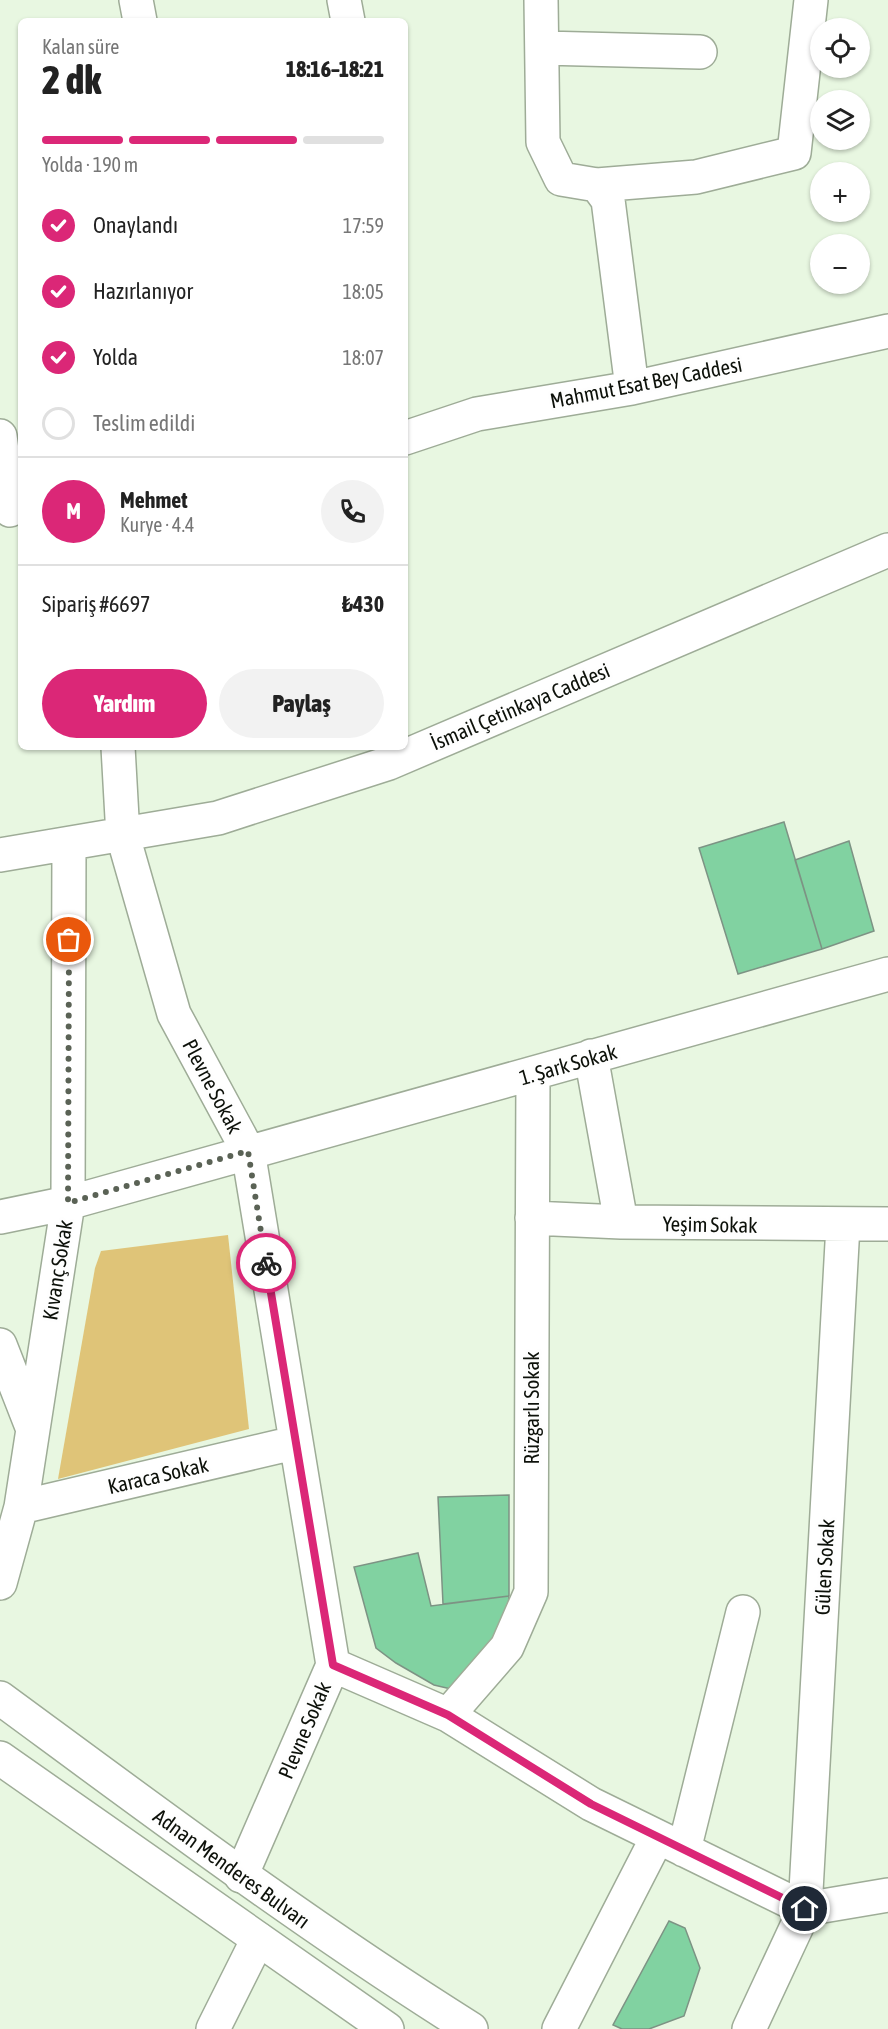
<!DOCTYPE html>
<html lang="tr">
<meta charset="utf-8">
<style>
:root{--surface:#fff;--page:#f2f2f2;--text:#222;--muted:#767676;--line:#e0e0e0;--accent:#db2777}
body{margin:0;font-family:"Asap Condensed",sans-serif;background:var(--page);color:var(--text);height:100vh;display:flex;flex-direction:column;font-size:22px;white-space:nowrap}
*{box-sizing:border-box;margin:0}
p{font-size:20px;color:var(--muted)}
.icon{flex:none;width:33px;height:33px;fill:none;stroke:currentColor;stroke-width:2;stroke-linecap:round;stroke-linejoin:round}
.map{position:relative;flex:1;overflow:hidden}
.drawer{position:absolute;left:18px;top:18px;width:390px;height:732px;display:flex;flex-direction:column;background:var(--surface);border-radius:9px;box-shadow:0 2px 4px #0004}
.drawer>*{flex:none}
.fabs{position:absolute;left:810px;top:18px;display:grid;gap:12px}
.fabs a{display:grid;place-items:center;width:60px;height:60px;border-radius:50%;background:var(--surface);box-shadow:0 2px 4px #0004;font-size:30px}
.pin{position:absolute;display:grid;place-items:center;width:51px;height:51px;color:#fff;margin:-26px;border:3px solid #fff;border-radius:50%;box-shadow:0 2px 6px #0007}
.courier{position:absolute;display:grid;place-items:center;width:60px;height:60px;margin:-30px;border:4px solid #db2777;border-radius:50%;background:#fff;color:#222;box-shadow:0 2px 8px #0007}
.head em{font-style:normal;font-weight:800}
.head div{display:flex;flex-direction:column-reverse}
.head{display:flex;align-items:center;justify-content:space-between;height:102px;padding:0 24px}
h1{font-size:39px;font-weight:800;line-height:45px}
.bar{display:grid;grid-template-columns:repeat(4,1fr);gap:9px 6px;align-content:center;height:72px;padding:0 24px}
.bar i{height:8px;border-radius:4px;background:var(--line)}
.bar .current{background:var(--accent)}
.bar p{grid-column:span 4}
.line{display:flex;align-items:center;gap:15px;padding:0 24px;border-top:2px solid var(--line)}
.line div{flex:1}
.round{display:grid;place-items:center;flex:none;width:63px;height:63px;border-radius:32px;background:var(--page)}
ol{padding:0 24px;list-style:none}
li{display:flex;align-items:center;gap:18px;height:66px}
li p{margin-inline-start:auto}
li .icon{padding:6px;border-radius:50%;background:var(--accent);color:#fff;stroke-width:4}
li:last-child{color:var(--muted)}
li i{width:33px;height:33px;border:3px solid var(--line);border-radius:50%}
.action{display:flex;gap:12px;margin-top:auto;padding:12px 24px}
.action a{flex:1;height:69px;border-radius:36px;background:var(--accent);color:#fff;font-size:24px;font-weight:800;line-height:69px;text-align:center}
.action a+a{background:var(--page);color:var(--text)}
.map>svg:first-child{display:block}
.green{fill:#dfc478}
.building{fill:#81d2a1;stroke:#7d9384;stroke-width:1.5}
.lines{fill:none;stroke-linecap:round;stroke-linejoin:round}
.minor-casing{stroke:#9eac97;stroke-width:36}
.major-casing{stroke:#9eac97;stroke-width:36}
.minor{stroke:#fff;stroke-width:33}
.major{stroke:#fff;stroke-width:33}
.done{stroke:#5a6255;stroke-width:6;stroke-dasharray:0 10.8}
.route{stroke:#db2777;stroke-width:8}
.labels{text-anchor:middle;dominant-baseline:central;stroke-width:6;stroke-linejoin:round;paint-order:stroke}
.street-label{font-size:21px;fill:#0d110a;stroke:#fefefe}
</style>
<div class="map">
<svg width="888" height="2029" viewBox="0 0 888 2029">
<rect width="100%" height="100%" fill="#e8f7e1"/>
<path class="green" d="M228,1235L249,1429L58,1479L95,1268L101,1251Z"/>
<path class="building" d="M784,822L822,949L738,974L699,848Z
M849,841L874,931L822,949L795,860Z
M509,1495V1596L443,1604L438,1497Z
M418,1553L431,1606L509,1596L507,1625L455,1690L434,1685L396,1663L376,1648L354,1567Z
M669,1921L685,1928L700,1968L684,2016L649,2029H622L613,2025Z"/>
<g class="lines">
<defs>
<path id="minor" d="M136,0L140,21
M344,0L348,21
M541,0L543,142L561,179L597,185L608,200L632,388
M543,48L700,52
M597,185L696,177L794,153L811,0
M0,436L10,510
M405,438L477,414L632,388L888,331
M118,747L123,836L174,1014L248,1151L333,1665L241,1876
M0,855L218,818L389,763L888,550
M591,1056L621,1222
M0,1217L68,1203L888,974
M532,1218L621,1222L888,1224
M0,1345L32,1427
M21,1507L294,1443
M0,1583L21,1507L68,1203L69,844
M333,1665L448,1715L591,1804L805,1909
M448,1715L507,1647L531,1592L533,1074
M684,1850L743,1612
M805,1909L888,1895
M213,2029L258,1939
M559,2029L657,1838
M749,2029L805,1909L843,1225"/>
<path id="major" d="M0,1698C155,1812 308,1927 471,2029
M0,1758L387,2029"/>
</defs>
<use href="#minor" class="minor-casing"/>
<use href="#major" class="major-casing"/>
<use href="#minor" class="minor"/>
<use href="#major" class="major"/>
</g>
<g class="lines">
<path class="done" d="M69,940L68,1203L248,1151L266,1263"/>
<path class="route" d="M266,1263L333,1665L448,1715L591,1804L805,1909"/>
</g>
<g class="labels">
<g class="street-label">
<text transform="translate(646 382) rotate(-11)">Mahmut Esat Bey Caddesi</text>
<text transform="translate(520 706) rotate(-23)">İsmail Çetinkaya Caddesi</text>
<text transform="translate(568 1064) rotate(-16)">1. Şark Sokak</text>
<text transform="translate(213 1086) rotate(62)">Plevne Sokak</text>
<text transform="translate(710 1224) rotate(1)">Yeşim Sokak</text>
<text transform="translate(57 1270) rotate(-81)">Kıvanç Sokak</text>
<text transform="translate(531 1408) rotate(-90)">Rüzgarlı Sokak</text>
<text transform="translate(158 1475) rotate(-13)">Karaca Sokak</text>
<text transform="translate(824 1567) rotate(-87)">Gülen Sokak</text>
<text transform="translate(304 1730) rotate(-67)">Plevne Sokak</text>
<text transform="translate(232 1868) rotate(36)">Adnan Menderes Bulvarı</text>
</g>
</g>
</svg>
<div class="fabs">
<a><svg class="icon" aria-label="locate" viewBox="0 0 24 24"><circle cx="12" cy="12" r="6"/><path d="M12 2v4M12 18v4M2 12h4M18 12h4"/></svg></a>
<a><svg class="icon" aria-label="layers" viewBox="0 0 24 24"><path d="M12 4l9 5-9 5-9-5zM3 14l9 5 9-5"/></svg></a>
<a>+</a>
<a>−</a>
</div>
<div class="pin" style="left:69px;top:940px;background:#ea580c"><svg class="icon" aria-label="bag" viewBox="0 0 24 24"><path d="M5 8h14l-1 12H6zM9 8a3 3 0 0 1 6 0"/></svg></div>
<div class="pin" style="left:805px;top:1909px;background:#1f2937"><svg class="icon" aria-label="home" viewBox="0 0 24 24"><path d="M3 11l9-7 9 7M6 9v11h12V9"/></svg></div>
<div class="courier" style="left:266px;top:1263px"><svg class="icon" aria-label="bike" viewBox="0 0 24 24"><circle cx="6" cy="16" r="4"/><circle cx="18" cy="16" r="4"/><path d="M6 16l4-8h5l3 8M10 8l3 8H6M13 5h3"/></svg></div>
<section class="drawer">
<div class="head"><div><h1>2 dk</h1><p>Kalan süre</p></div><em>18:16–18:21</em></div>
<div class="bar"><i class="current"></i><i class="current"></i><i class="current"></i><i></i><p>Yolda · 190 m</p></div>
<ol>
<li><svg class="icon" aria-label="check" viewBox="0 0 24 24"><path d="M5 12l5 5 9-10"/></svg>Onaylandı<p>17:59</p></li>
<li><svg class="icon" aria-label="check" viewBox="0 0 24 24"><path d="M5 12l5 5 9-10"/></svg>Hazırlanıyor<p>18:05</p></li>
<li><svg class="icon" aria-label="check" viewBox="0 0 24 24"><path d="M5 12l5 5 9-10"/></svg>Yolda<p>18:07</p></li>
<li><i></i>Teslim edildi</li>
</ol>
<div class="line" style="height:108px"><b class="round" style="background:var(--accent);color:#fff">M</b><div><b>Mehmet</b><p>Kurye · 4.4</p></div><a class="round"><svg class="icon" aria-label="phone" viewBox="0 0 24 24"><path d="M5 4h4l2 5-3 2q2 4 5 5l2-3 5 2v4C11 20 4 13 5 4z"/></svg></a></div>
<div class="line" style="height:78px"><div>Sipariş #6697</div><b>₺430</b></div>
<div class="action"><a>Yardım</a><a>Paylaş</a></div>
</section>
</div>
